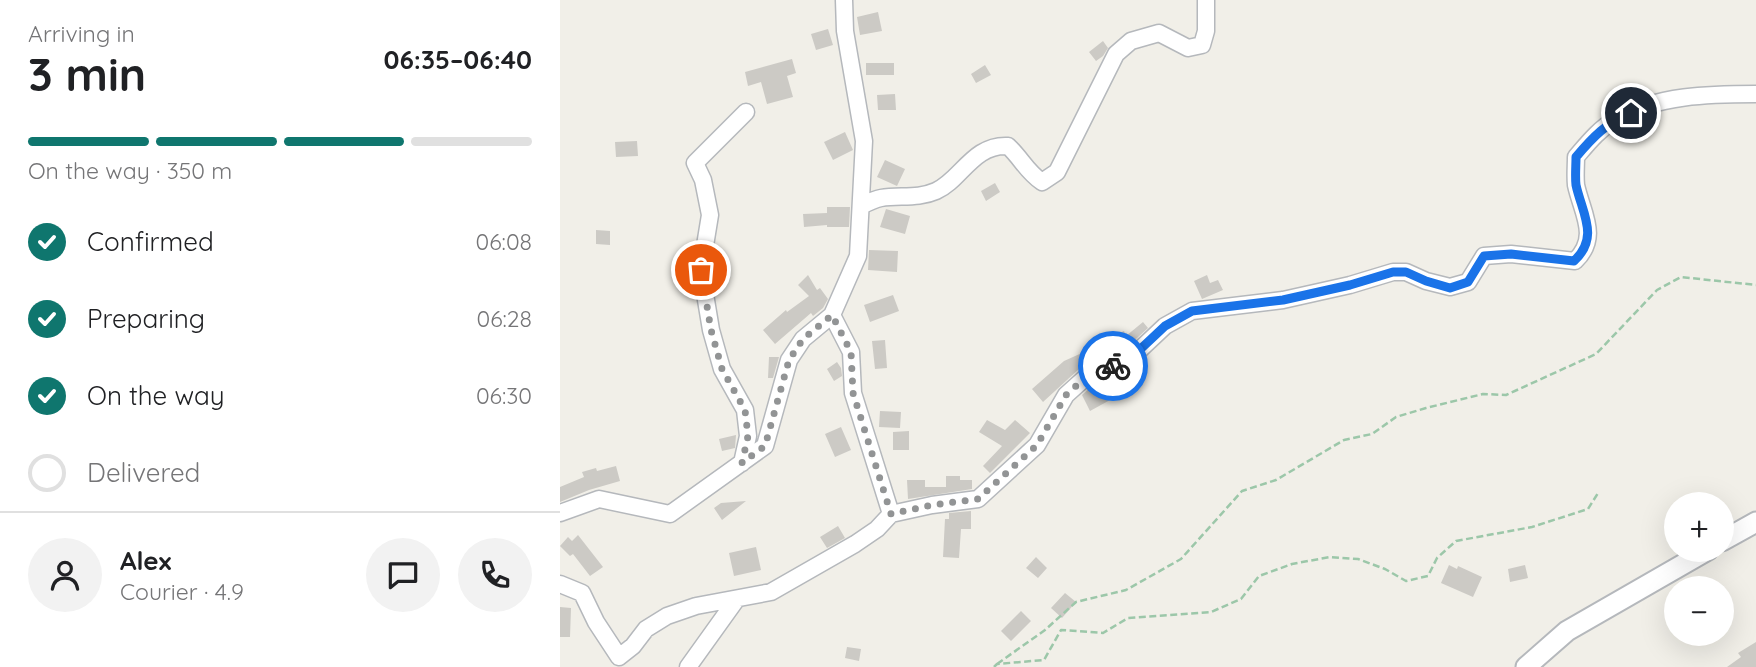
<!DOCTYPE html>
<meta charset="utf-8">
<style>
:root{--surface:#fff;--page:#f2f2f2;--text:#202124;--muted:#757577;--line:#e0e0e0;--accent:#0f766e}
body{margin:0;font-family:Quicksand,sans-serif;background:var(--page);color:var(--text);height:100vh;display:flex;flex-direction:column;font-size:26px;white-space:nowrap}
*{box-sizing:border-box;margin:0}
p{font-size:23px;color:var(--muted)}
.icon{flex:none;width:38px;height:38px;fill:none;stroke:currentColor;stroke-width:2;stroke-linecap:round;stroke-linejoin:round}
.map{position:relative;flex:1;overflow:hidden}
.side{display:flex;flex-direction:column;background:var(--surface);width:560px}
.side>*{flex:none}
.tools{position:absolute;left:1104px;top:492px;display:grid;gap:14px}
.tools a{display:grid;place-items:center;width:70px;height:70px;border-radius:50%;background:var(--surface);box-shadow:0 7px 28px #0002;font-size:35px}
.pin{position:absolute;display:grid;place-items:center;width:60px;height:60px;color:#fff;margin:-30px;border:4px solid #fff;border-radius:50%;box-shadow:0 2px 7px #0007}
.courier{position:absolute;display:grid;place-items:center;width:70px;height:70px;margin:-35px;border:5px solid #1a73e8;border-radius:50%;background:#fff;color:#222;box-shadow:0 2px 9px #0007}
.overview em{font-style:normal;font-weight:700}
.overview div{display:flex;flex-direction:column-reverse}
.overview{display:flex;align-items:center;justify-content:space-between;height:119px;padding:0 28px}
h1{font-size:46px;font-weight:700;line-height:52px}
.bar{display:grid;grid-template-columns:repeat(4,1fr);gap:10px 7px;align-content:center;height:84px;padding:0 28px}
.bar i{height:9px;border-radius:5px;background:var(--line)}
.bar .current{background:var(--accent)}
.bar p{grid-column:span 4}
.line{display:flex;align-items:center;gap:18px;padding:0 28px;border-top:2px solid var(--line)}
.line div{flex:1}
.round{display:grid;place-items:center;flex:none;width:74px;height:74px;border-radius:37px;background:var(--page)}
ol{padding:0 28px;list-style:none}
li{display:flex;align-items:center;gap:21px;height:77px}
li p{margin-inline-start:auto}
li .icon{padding:7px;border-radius:50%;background:var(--accent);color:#fff;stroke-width:4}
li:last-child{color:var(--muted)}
li i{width:38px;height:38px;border:4px solid var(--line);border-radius:50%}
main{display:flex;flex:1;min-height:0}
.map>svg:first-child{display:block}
.building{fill:#cccac5}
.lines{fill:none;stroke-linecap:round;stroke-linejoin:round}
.minor-casing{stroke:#b5b8bc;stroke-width:19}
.tertiary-casing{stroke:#b5b8bc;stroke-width:23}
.path{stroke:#9cc7a9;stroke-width:2.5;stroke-dasharray:7 3.5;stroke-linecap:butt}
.minor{stroke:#fff;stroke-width:16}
.tertiary{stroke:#fff;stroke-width:19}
.done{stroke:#929495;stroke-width:7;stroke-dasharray:0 12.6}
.route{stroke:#1a73e8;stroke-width:9}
</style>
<main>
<section class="side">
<div class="overview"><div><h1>3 min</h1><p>Arriving in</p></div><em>06:35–06:40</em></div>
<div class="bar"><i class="current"></i><i class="current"></i><i class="current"></i><i></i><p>On the way · 350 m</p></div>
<ol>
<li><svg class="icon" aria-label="check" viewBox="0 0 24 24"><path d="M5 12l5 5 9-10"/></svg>Confirmed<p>06:08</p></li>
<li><svg class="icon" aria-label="check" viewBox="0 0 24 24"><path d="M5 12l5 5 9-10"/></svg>Preparing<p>06:28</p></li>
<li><svg class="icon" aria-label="check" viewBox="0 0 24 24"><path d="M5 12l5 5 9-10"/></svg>On the way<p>06:30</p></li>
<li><i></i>Delivered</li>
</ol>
<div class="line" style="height:126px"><a class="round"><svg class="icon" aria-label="person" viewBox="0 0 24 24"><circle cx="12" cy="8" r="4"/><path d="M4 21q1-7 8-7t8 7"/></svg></a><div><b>Alex</b><p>Courier · 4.9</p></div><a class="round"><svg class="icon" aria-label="chat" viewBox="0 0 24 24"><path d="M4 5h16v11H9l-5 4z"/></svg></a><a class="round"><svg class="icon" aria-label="phone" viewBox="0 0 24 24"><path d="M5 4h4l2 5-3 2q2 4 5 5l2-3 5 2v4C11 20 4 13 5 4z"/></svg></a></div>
</section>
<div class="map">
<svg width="1196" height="667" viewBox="0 0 1196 667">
<rect width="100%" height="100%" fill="#f1efe8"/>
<path class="building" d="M318,12L322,31L300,35L297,17Z
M268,29L273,45L256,50L251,34Z
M543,41L548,48L543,56L536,61L529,52Z
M232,59L236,73L227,76L233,97L207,104L201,82L188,86L185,72Z
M306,63H334V75H306Z
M425,65L431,75L416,83L411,74Z
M335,94L336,110H318L317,95Z
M285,132L293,150L273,160L264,142Z
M77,141L78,156L56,157L55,142Z
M325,160L345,169L337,186L317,177Z
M435,183L440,192L426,201L421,191Z
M267,207H290L289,227H267V225L244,227L243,214L267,213Z
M326,209L350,216L345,234L320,227Z
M36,230L50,231V245L36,244Z
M309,250L338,251L337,272L308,270Z
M248,275L257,290L260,288L268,299L263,308L253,316L251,313L215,344L203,330L226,310L227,312L249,296L238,285Z
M647,275L650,283L658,280L663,290L642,299L634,281Z
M333,295L339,311L310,322L304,305Z
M583,322L588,328L566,348L519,369L483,402L472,389L504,361L542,344L541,342L564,331L566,336Z
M325,340L327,368L315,369L312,341Z
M209,357H219L213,378H208Z
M277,362L281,368L282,376L274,381L267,369Z
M540,382L550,400L530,411L522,395L532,386Z
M320,411L341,412L340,428L319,427Z
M427,420L445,430L455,420L470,433L430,473L423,466L442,446L419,432Z
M281,427L291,450L275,457L265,434Z
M349,431V450H333V432Z
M176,435L175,448L162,451L159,439Z
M56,466L60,481L29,490L0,502V487L24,477L22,472L36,468L37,471Z
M386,476H400V480H412V489L348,499L347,480H365V487H386Z
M186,501L162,520L154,508L161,503Z
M411,511V529H401L399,558L383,557L385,519H389V513Z
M278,526L285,538L267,548L260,537Z
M18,535L43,567L30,576L13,554L10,556L0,546L8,537L12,541Z
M196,547L201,570L174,576L169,553Z
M476,557L487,568L478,578L466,568Z
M889,565L897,569L898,566L922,577L913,597L881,583Z
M965,565L968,578L950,582L948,569Z
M505,593L516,602L502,618L491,608Z
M0,607L11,608L10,637H0Z
M461,611L471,621L451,641L441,631Z
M1196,642V667H1167L1181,657L1178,653Z
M287,647L301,649L299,661L285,658Z"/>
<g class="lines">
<defs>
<path id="minor" d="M301,206C307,203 315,199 321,198C340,195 358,199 376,191C401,180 413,144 448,146C462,159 466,171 482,182L497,172L556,54L571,41L599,33L628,48L642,45L646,31V0
M272,315L291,352L293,393L331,514
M182,463L188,436L185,410L162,369L151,330L141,270L150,215L143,180L135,163L186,112
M0,513L39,499L110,514L205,446L229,360L243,339L272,315L298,256L304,141L285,31L284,0
M0,584L22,593L36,622L59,657L73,646L86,629L107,616L136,606L211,592L295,544L317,529L331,514L372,505L418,499L477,445L506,395L526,377L572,357L605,326L632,311L723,300L790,285L833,272H846L866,281L890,287L908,282L924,256L951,254L1015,261C1040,237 1022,213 1016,185C1015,176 1016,166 1016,157C1028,143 1039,129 1056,119C1097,95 1150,94 1196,94
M128,667L176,600"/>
<path id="tertiary" d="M1162,541L1196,522
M966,667L1007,631L1148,550"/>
</defs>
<use href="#minor" class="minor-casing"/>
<use href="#tertiary" class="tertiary-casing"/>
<path class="path" d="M437,664L485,630L516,602L566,590L621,559L682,491L716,480L784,440L812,434L836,417L866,408L923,394L946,395L1036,354L1097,290L1121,277L1196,285
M434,667L437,664L484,660L501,630L543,633L568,618L651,612L681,599L699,576L732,564L770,557L798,559L825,569L846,581L868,576L877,558L896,541L972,527L1028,509L1038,493"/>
<use href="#minor" class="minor"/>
<use href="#tertiary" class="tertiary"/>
</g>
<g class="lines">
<path class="done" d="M141,270L151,330L162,369L185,410L188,436L182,463L205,446L229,360L243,339L272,315L291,352L293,393L331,514L372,505L418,499L477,445L506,395L526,377L553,366"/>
<path class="route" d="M553,366L572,357L605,326L632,311L723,300L790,285L833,272H846L866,281L890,288L908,282L924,256L951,254L1014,261C1040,237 1022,213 1016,185C1015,176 1016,166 1016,157C1032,138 1047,122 1071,113"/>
</g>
</svg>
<div class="tools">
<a>+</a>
<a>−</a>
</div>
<div class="pin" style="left:141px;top:270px;background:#ea580c"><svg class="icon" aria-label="bag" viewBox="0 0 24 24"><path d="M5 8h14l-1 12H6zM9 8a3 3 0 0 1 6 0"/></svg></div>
<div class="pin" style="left:1071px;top:113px;background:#1f2937"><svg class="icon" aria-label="home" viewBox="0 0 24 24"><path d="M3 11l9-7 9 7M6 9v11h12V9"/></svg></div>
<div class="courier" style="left:553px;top:366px"><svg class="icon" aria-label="bike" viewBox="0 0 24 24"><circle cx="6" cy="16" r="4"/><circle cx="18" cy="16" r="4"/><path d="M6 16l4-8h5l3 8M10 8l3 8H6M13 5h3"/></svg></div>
</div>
</main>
